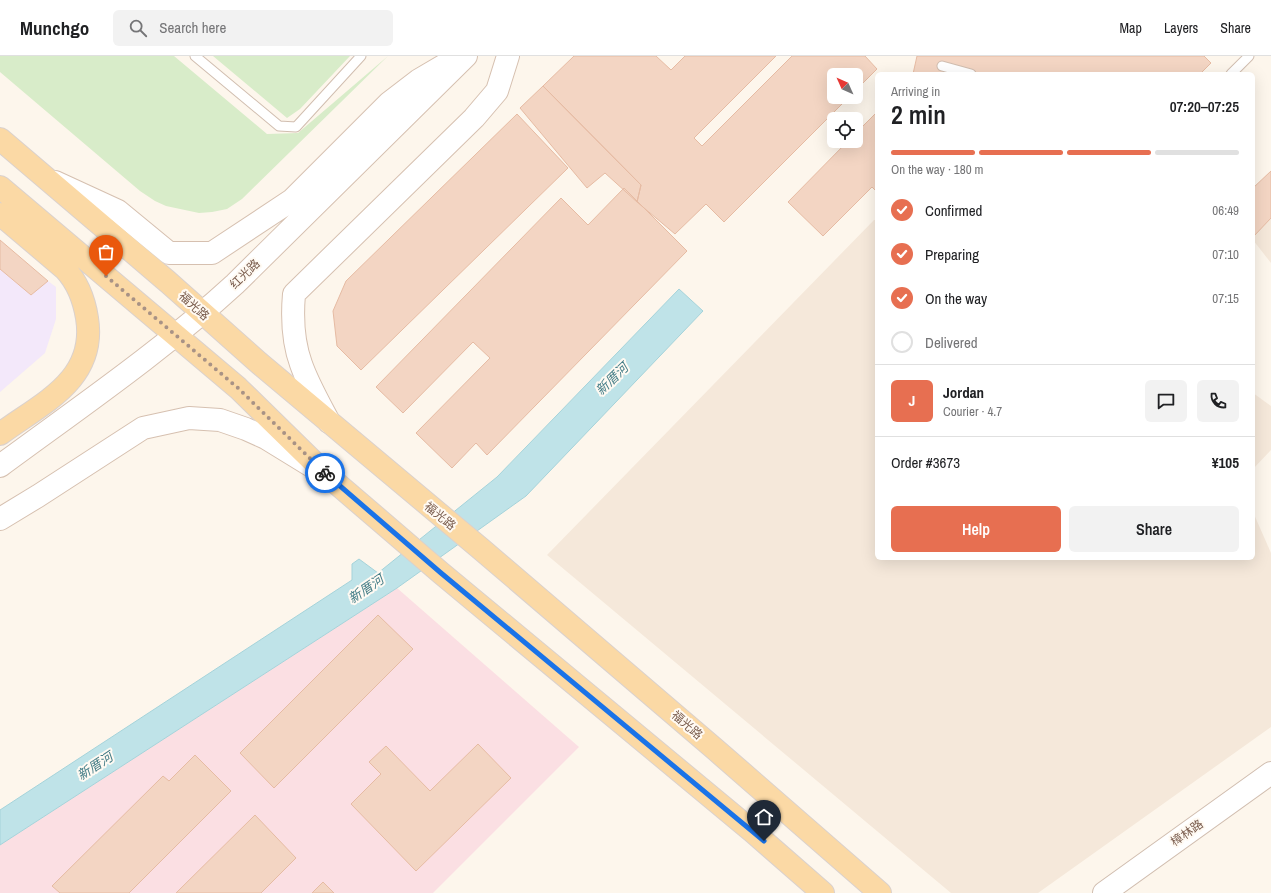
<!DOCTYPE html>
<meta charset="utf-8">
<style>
:root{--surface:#fff;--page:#f2f2f2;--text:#202124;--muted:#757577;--line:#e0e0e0;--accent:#e76f51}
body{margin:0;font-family:"Archivo Narrow","Noto Sans SC",sans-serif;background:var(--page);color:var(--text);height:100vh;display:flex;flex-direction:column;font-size:15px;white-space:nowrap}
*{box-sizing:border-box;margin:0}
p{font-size:13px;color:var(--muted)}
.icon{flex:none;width:22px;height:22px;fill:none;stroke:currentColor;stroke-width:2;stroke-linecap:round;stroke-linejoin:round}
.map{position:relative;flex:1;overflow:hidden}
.sheet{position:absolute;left:875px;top:16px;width:380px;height:488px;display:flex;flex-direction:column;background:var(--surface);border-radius:6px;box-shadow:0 4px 16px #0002}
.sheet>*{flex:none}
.needle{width:26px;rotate:315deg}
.tools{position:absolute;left:827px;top:12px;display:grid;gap:8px}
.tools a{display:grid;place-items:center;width:36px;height:36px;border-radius:6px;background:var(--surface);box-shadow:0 4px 16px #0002;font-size:20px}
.pin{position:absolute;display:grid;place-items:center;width:34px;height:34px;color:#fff;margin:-41px -17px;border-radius:50% 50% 50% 0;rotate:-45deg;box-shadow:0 0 4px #0007}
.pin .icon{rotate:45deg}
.courier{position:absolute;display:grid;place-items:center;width:40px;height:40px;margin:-20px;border:3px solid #1a73e8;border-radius:50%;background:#fff;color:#222;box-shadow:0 1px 5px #0007}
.headline em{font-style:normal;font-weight:600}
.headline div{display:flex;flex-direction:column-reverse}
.headline{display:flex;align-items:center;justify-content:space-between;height:68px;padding:0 16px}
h1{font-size:26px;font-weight:600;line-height:30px}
.bar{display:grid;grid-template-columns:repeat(4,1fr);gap:6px 4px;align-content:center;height:48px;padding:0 16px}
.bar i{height:5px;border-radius:3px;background:var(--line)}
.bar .active{background:var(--accent)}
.bar p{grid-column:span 4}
.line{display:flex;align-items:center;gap:10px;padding:0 16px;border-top:1px solid var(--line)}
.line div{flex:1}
.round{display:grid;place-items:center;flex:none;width:42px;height:42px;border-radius:6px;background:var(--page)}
ol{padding:0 16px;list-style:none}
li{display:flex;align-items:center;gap:12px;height:44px}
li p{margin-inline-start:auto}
li .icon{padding:4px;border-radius:50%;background:var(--accent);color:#fff;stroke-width:4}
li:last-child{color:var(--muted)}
li i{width:22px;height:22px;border:2px solid var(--line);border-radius:50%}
.cta{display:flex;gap:8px;margin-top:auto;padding:8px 16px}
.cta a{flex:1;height:46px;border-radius:6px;background:var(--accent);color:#fff;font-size:16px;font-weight:600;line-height:46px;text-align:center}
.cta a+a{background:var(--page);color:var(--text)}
header{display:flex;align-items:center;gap:24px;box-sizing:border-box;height:56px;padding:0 20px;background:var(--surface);border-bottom:1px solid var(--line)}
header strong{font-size:19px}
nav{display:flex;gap:22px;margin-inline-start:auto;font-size:14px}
.search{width:280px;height:36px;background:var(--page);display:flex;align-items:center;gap:10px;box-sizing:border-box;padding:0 14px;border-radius:6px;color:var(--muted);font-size:15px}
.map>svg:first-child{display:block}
.residential{fill:#f5e8da}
.education{fill:#f3e8fa}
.medical{fill:#fbdfe3}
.green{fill:#d8ecc9}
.water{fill:#bfe3e8;stroke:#a5d3da}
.building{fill:#f3d5c3;stroke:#e6bba3}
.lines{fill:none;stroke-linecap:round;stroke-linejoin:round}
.service-casing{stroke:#d1beb0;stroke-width:11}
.tertiary-casing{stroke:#d1beb0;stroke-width:24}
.secondary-casing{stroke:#d6c0b0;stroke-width:24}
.primary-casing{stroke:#dad1cd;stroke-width:24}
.service{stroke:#fff;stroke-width:9}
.tertiary{stroke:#fff;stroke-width:22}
.secondary{stroke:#fff;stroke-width:22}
.primary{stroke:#fbd9a5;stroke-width:22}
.done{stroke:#a89285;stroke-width:4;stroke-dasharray:0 7.2}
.route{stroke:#1a73e8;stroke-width:5}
.labels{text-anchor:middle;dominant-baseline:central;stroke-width:4;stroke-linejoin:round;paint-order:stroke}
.street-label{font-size:12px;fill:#7a5c4d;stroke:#fffaf3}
.water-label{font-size:13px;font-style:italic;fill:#437c86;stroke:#fffaf3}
</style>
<header>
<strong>Munchgo</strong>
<div class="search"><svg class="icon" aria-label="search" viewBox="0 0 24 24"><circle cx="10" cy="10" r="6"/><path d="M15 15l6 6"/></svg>Search here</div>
<nav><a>Map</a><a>Layers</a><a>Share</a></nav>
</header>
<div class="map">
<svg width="1271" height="837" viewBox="0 0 1271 837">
<rect width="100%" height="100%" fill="#fdf6ec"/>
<path class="residential" d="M1271,115V207L1253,184V132Z
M874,164H877V502H1253V456L1271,497V671L1038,837H951L547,499Z
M1253,337L1271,350V394L1253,413Z"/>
<path class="education" d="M0,213L31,239L48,225L56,231V263L45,297L0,336Z"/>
<path class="medical" d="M397,532L579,691L433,837H0V789Z"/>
<path class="green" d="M0,0H174L267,78L298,77L388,0L242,143L227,153L212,156L199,157L166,150L155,145L140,135L0,16Z
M213,0H350L300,53L287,62Z"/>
<path class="water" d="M679,233L703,255L526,440L397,532L0,789V754L352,524V508L359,503L378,517L497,421Z"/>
<path class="building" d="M574,0H656L671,14L685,0H776L694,82L702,90L792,0H865L877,13L856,34V19H834V41H849L724,166L706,148L675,178L637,146L641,129L543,30Z
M917,0H1204L1211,7L1200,18H913Z
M543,30L641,129L637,146L605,117L587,132L520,52Z
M877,56V136L872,131L823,180L788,146L848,85H856V77Z
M517,58L568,112L361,314L337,290L333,255L346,225Z
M1271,115V162L1254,180L1253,132Z
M624,132L687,195L487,399L476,387L452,412L416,377L490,302L473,286L403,357L376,331L561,142L588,169Z
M0,184L48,225L31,239L0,213Z
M378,559L413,593L274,732L240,697Z
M478,688L511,722L416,815L351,748L381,718L369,706L386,690L430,735Z
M195,699L231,735L129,837H60L52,830L163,720L169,725Z
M255,759L296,802L261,837H176Z
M323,826L334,837H312Z"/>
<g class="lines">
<defs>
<path id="service" d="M195,0L279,70L296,71L361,0
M942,10L971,18
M1231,18L1249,0"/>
<path id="tertiary" d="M1104,837L1271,717"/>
<path id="secondary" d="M55,126L118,155L169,197H212L292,144L389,47L419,24L448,7
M329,366C319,347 308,328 301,308C293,286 292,261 294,238L474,62L497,35L508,0
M0,410C80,351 162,295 235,228L466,0
M0,463L38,440L143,372L189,362L220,364L246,373L266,382L310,409"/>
<path id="primary" d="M0,83L168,226L259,307L481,493L716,694L880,837
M0,131L238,332L328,420L441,517L752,775L823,837
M0,158L65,213C78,227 84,243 87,262C97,324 42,347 0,378"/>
</defs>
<use href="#service" class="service-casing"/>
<use href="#tertiary" class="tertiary-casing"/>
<use href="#secondary" class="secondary-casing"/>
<use href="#primary" class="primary-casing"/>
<use href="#service" class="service"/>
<use href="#tertiary" class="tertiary"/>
<use href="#secondary" class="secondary"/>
<use href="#primary" class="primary"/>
</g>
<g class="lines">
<path class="done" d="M106,220L238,332L325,417"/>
<path class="route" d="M325,417L441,517L764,785"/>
</g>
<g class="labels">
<g class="street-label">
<text transform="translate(245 218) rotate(-44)">红光路</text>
<text transform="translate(194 250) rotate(42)">福光路</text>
<text transform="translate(440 460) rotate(39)">福光路</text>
<text transform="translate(687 669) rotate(41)">福光路</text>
<text transform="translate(1187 777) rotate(-35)">樟林路</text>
</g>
<g class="water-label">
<text transform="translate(612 323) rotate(-44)">新厝河</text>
<text transform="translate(366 533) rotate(-34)">新厝河</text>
<text transform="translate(95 710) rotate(-33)">新厝河</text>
</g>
</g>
</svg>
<div class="tools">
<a><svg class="needle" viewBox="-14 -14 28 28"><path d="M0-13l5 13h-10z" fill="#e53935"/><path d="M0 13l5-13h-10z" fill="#757577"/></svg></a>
<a><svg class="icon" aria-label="locate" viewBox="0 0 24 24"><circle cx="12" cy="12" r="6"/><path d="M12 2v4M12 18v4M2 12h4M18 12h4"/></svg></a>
</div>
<div class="pin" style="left:106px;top:220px;background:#ea580c"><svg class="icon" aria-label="bag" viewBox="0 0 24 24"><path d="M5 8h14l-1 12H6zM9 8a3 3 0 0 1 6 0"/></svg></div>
<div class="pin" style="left:764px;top:785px;background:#1f2937"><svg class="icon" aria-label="home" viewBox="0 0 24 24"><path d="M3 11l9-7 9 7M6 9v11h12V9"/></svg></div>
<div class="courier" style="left:325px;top:417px"><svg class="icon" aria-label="bike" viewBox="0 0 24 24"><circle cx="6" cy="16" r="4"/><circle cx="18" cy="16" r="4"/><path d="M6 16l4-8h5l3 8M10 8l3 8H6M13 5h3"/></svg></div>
<section class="sheet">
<div class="headline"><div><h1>2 min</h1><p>Arriving in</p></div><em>07:20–07:25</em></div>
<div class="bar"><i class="active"></i><i class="active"></i><i class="active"></i><i></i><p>On the way · 180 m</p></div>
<ol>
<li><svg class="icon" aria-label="check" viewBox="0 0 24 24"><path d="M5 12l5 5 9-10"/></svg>Confirmed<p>06:49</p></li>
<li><svg class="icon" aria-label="check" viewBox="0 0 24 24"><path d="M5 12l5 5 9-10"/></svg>Preparing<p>07:10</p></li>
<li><svg class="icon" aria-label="check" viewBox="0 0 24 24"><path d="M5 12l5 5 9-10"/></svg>On the way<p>07:15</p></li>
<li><i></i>Delivered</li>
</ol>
<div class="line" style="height:72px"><b class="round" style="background:var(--accent);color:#fff">J</b><div><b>Jordan</b><p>Courier · 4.7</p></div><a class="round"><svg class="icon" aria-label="chat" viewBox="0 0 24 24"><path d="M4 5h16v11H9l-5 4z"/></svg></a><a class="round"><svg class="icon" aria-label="phone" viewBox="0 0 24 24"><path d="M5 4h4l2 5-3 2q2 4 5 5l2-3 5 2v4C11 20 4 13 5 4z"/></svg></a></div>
<div class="line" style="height:52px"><div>Order #3673</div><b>¥105</b></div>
<div class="cta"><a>Help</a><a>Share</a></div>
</section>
</div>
